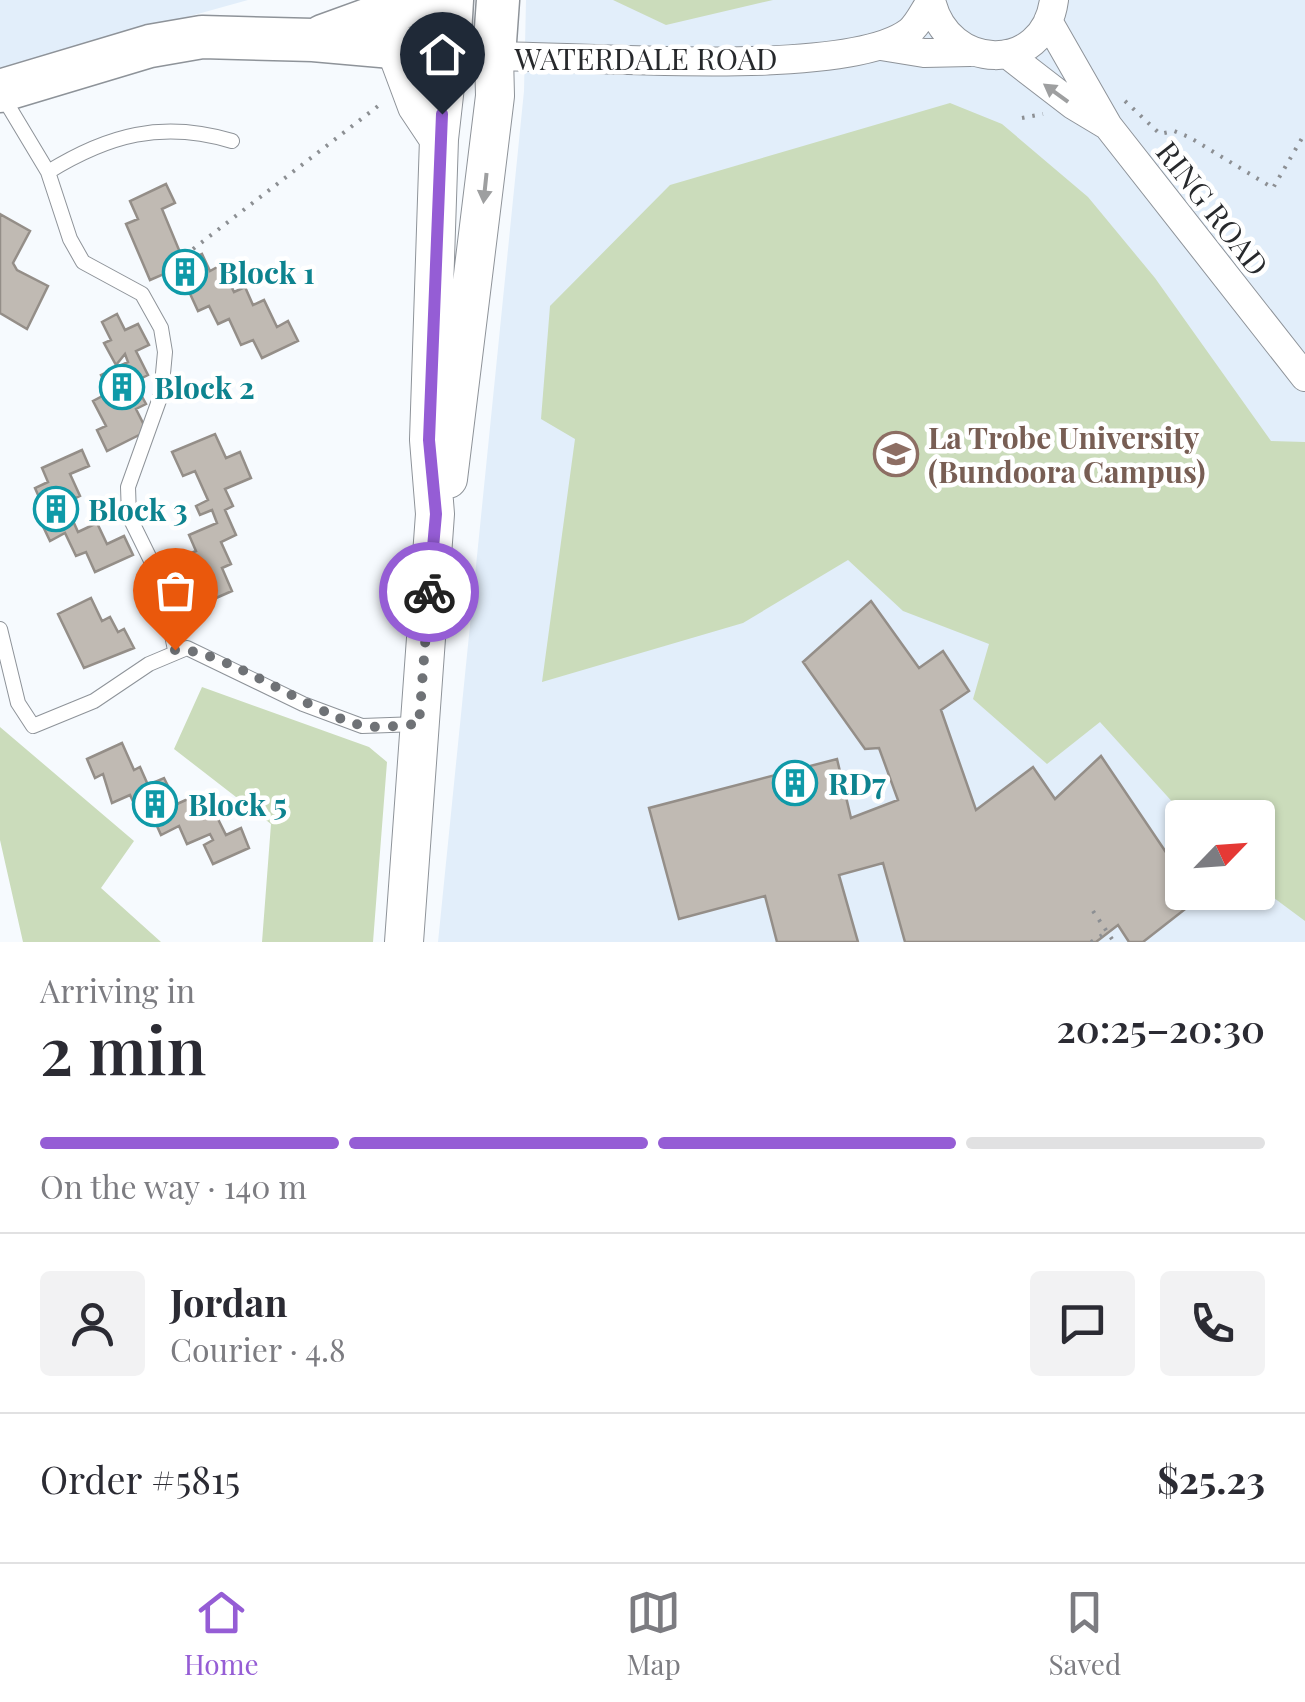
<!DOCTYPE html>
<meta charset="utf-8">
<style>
:root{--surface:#fff;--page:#f2f2f3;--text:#2b2b33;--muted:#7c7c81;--line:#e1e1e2;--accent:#955dd5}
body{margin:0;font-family:"Playfair Display",serif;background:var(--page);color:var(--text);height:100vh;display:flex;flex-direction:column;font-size:38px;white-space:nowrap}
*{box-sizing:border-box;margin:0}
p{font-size:32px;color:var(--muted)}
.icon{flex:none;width:55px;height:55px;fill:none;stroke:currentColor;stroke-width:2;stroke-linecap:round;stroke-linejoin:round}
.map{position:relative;height:942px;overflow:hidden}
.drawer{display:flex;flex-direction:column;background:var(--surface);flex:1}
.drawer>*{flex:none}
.needle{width:65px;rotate:65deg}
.controls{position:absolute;left:1165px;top:800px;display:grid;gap:20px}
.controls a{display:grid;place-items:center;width:110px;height:110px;border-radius:10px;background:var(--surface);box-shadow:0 2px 8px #0004;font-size:50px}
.pin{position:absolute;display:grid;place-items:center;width:85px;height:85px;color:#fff;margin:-102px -42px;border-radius:50% 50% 50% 0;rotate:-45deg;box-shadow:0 0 10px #0007}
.pin .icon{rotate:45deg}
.courier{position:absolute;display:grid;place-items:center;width:100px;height:100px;margin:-50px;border:8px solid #955dd5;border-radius:50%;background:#fff;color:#222;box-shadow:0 2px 12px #0007}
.overview em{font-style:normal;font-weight:600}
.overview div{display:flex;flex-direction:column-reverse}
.overview{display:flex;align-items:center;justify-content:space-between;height:170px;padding:0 40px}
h1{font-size:65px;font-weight:600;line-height:75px}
.bar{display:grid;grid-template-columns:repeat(4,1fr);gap:15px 10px;align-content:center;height:120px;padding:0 40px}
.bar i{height:12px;border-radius:8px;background:var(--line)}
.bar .current{background:var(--accent)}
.bar p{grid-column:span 4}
.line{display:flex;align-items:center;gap:25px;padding:0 40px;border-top:2px solid var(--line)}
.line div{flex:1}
.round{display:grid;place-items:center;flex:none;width:105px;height:105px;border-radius:10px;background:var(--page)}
.menu{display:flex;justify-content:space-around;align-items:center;height:140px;border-top:2px solid var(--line);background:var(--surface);font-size:28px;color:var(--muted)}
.menu a{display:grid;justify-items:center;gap:5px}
.menu .current{color:var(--accent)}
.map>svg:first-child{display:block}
.built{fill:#e2eefa;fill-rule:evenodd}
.green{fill:#cbdcbb}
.building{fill:#c0bab3;stroke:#948e88;stroke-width:2.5}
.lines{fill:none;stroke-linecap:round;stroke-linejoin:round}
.service-casing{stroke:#8e9399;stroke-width:16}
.minor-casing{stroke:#8e9399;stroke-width:30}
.secondary-casing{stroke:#8e9399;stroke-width:40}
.primary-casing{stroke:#8e9399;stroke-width:45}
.path{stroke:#8c8f93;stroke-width:4;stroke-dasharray:2.5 8;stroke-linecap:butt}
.service{stroke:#fff;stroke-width:14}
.minor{stroke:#fff;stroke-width:28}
.secondary{stroke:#fff;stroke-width:38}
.primary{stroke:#fff;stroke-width:42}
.oneway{fill:#9e9fa0}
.done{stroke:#6f7276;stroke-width:10;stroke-dasharray:0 18}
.route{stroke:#955dd5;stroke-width:12}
.labels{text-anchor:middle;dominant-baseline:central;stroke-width:9;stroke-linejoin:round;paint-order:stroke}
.street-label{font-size:30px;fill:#27292c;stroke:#fff}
.culture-label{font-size:30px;font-weight:bold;fill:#0d838f;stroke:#fff;text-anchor:start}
.education-label{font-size:30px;font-weight:bold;fill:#785e54;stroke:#fff;text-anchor:start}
</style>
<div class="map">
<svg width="1305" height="942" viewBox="0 0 1305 942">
<rect width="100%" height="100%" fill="#f6fafe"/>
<path class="built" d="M0,0H248L0,69Z
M526,0H1305V942H438L524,91ZM1182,818H1258V892H1182Z"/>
<path class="green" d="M613,0H773L666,25Z
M950,103L1002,124L1088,197L1155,278L1271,441L1305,442V921L1258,886V818L1186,817L1100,722L1047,764L973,699L989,644L903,611L848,560L743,623L542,682L575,439L541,419L550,306L670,185Z
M202,687L369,747L387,762L373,942H262L271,824L174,749Z
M0,727L134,841L101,888L161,942H23L0,840Z"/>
<path class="building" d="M166,184L175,203L162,209L184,262L202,254L210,271L221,265L234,292L245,287L253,305L264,300L277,327L288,321L298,341L262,358L253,340L241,345L229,319L218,324L209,306L198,311L186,285L175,290L166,273L150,280L126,224L138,219L130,201Z
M0,214L30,231L13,263L17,270L48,286L27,329L0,313Z
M117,314L125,330L138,324L149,345L136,351L148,375L134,382L146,404L136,409L147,431L107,451L97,430L106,426L93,401L110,392L101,375L128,362L125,354L116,365L104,343L111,340L102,322Z
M215,434L226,458L240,452L251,478L225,489L233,506L225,510L236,535L221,542L231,564L222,568L232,591L191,609L182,587L193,582L182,557L196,551L189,535L217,523L212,510L200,515L196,506L208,500L195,471L183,476L172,452Z
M82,450L89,466L70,474L80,496L65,503L78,532L97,523L107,544L124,536L133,555L95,572L86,552L76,556L65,533L50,541L39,518L47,515L35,488L48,482L42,468Z
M91,598L102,621L110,617L118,632L124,629L134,648L84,668L58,614Z
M871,601L919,668L943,651L969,691L941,710L976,810L1033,767L1055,799L1101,756L1182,876V892H1194L1198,899L1143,942H1129L1118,925L1096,942H905L883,863L839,875L858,942H777L765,896L679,919L649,808L837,759L851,818L898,800L879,748L865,749L803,662Z
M122,743L134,770L140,767L148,785L164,778L177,804L188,799L196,816L213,809L226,835L241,828L249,848L213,864L204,845L213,840L210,834L187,844L179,826L161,835L149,808L138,812L130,795L112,803L103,774L95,778L87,759Z"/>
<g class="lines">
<defs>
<path id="service" d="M3,97L48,172L70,239L83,262L142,294L161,328L165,352L161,395L128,487L129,516L161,581L175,650
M48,172C108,135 162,120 232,141
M0,629L18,703L33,726L94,701L149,664L187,648L303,704L362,726L418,724"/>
<path id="minor" d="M931,0C947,72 1044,75 1054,0
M1048,21L1108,126L1305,377
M881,46L924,53L970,52
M1007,54L1073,105L1108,126
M494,56C580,56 846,79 909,32C918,25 924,11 931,1"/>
<path id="secondary" d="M395,47L417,106L439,139
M448,479L495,96L494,56
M404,942L435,514L429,440L439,139L449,51"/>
<path id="primary" d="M323,36L422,0
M449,51L452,0
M0,91L150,46L202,37L313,40L494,56L498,0"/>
</defs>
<use href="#service" class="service-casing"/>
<use href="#minor" class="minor-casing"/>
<use href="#secondary" class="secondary-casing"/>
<use href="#primary" class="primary-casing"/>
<path class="path" d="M1125,101L1160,134L1174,131L1189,137L1273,188L1305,133
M1022,118L1043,114
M193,249L382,103
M1093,911L1114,942
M1091,942L1107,932"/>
<use href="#service" class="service"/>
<use href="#minor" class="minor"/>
<use href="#secondary" class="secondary"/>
<use href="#primary" class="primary"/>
</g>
<defs><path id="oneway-solid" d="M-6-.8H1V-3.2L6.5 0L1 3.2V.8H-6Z" transform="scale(2.5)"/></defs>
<g class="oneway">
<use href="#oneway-solid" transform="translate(1056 93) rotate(-144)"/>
<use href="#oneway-solid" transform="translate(485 188) rotate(96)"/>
</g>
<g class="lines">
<path class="done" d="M175,650C216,646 308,710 356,724C375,730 400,725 419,724L429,592"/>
<path class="route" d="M429,592L436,514L429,440L442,114"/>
</g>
<defs>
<symbol id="building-ring" viewBox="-11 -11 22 22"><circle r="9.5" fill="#fff" stroke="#0f9aa8" stroke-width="1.5"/><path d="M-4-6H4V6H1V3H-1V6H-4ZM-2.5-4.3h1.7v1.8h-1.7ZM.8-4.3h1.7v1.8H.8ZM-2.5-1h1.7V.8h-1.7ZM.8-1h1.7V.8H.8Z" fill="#0f9aa8"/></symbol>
<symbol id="university-ring" viewBox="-11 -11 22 22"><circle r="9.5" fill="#fff" stroke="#8d6e63" stroke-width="1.5"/><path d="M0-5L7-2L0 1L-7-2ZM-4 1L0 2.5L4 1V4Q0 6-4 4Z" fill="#8d6e63"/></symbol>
</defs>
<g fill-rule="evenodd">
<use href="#building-ring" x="160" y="247" width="50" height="50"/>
<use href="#building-ring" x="97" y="362" width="50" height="50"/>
<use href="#university-ring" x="871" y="429" width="50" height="50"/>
<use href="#building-ring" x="31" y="484" width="50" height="50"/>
<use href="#building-ring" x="770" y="758" width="50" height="50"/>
<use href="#building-ring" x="130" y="779" width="50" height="50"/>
</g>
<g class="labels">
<g class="street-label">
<text x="646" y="58">WATERDALE ROAD</text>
<text transform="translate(1213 208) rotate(52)">RING ROAD</text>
</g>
<g class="culture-label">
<text x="218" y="272">Block 1</text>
<text x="154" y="387">Block 2</text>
<text x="88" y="509">Block 3</text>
<text x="828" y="783">RD7</text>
<text x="188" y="804">Block 5</text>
</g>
<g class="education-label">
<text x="928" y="437">La Trobe University<tspan x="928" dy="34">(Bundoora Campus)</tspan></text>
</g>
</g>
</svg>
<div class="controls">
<a><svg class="needle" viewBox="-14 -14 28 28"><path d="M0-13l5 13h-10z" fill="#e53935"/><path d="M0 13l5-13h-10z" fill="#7c7c81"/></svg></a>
</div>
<div class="pin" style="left:175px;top:650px;background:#ea580c"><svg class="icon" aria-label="bag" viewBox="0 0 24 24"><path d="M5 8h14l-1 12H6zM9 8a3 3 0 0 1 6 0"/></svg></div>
<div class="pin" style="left:442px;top:114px;background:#1f2937"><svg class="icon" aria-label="home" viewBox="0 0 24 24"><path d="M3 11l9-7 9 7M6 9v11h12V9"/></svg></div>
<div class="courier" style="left:429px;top:592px"><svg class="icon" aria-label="bike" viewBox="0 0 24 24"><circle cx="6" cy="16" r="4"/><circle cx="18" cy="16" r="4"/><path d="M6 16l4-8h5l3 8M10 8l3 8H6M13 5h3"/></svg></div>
</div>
<section class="drawer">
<div class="overview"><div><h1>2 min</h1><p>Arriving in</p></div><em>20:25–20:30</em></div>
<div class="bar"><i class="current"></i><i class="current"></i><i class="current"></i><i></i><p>On the way · 140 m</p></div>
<div class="line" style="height:180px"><a class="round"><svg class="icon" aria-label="person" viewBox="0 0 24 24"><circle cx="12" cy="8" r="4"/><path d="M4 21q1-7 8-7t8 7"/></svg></a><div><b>Jordan</b><p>Courier · 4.8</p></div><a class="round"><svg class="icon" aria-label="chat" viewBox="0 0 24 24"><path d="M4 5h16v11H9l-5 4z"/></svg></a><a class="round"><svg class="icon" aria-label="phone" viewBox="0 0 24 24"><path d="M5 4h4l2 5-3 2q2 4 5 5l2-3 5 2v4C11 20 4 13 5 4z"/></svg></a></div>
<div class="line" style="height:130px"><div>Order #5815</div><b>$25.23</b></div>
</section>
<nav class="menu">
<a class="current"><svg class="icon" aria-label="home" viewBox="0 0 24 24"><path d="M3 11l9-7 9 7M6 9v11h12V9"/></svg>Home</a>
<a><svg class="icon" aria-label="map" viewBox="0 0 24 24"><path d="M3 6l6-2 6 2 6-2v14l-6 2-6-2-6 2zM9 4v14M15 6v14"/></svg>Map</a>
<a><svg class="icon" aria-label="saved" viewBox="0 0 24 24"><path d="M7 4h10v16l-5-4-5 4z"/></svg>Saved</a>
</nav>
